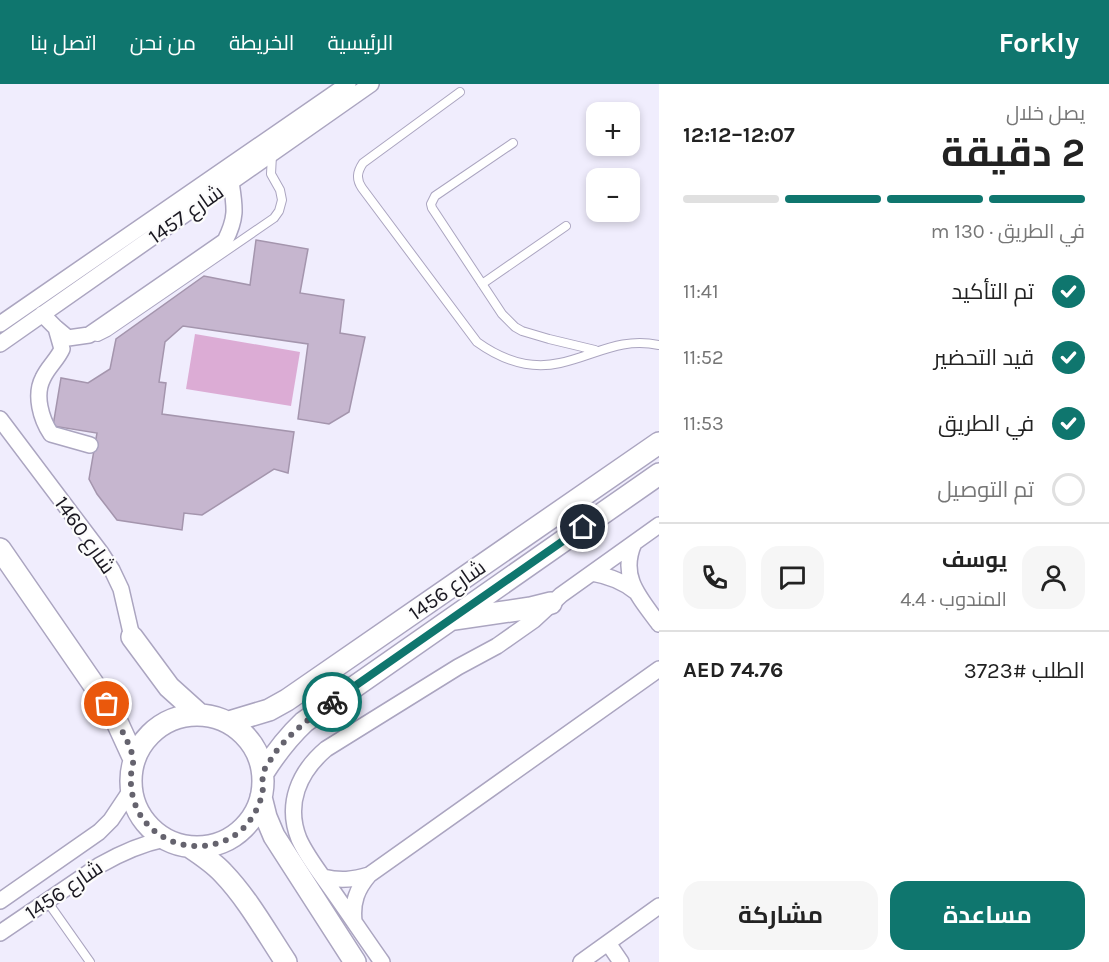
<!DOCTYPE html>
<html lang="ar">
<meta charset="utf-8">
<style>
:root{--surface:#fff;--page:#f6f6f6;--text:#222;--muted:#767676;--line:#e0e0e0;--accent:#0f766e}
body{margin:0;font-family:Karla,Cairo,sans-serif;background:var(--page);color:var(--text);direction:rtl;height:100vh;display:flex;flex-direction:column;font-size:22px;white-space:nowrap}
*{box-sizing:border-box;margin:0}
p{font-size:20px;color:var(--muted)}
.icon{flex:none;width:33px;height:33px;fill:none;stroke:currentColor;stroke-width:2;stroke-linecap:round;stroke-linejoin:round}
.map{position:relative;flex:1;overflow:hidden;direction:ltr}
.sheet{display:flex;flex-direction:column;background:var(--surface);width:450px}
.sheet>*{flex:none}
.controls{position:absolute;left:586px;top:18px;display:grid;gap:12px}
.controls a{display:grid;place-items:center;width:54px;height:54px;border-radius:12px;background:var(--surface);box-shadow:0 3px 9px #0003;font-size:30px}
.pin{position:absolute;display:grid;place-items:center;width:51px;height:51px;color:#fff;margin:-26px;border:3px solid #fff;border-radius:50%;box-shadow:0 2px 6px #0007}
.courier{position:absolute;display:grid;place-items:center;width:60px;height:60px;margin:-30px;border:4px solid #0f766e;border-radius:50%;background:#fff;color:#222;box-shadow:0 2px 8px #0007}
.summary em{font-style:normal;font-weight:700}
.summary div{display:flex;flex-direction:column-reverse}
.summary{display:flex;align-items:center;justify-content:space-between;height:102px;padding:0 24px}
h1{font-size:39px;font-weight:700;line-height:45px}
.bar{display:grid;grid-template-columns:repeat(4,1fr);gap:9px 6px;align-content:center;height:72px;padding:0 24px}
.bar i{height:8px;border-radius:4px;background:var(--line)}
.bar .current{background:var(--accent)}
.bar p{grid-column:span 4}
.line{display:flex;align-items:center;gap:15px;padding:0 24px;border-top:2px solid var(--line)}
.line div{flex:1}
.round{display:grid;place-items:center;flex:none;width:63px;height:63px;border-radius:18px;background:var(--page)}
ol{padding:0 24px;list-style:none}
li{display:flex;align-items:center;gap:18px;height:66px}
li p{margin-inline-start:auto}
li .icon{padding:6px;border-radius:50%;background:var(--accent);color:#fff;stroke-width:4}
li:last-child{color:var(--muted)}
li i{width:33px;height:33px;border:3px solid var(--line);border-radius:50%}
.action{display:flex;gap:12px;margin-top:auto;padding:12px 24px}
.action a{flex:1;height:69px;border-radius:18px;background:var(--accent);color:#fff;font-size:24px;font-weight:700;line-height:69px;text-align:center}
.action a+a{background:var(--page);color:var(--text)}
header{display:flex;align-items:center;gap:36px;box-sizing:border-box;height:84px;padding:0 30px;background:var(--accent);color:#fff}
header strong{font-size:28px}
nav{display:flex;gap:33px;margin-inline-start:auto;font-size:21px}
main{display:flex;flex:1;min-height:0}
.map>svg:first-child{display:block}
.green{fill:#dcacd5}
.building{fill:#c6b6cf;stroke:#a495ad;stroke-width:1.5}
.lines{fill:none;stroke-linecap:round;stroke-linejoin:round}
.lane-casing{stroke:#aba5c0;stroke-width:10}
.street-casing{stroke:#aba5c0;stroke-width:18}
.secondary-casing{stroke:#aba5c0;stroke-width:24}
.lane{stroke:#fff;stroke-width:8}
.street{stroke:#fff;stroke-width:15}
.secondary{stroke:#fff;stroke-width:21}
.done{stroke:#65636e;stroke-width:6;stroke-dasharray:0 10.8}
.route{stroke:#0f766e;stroke-width:8}
.labels{text-anchor:middle;dominant-baseline:central;stroke-width:4.5;stroke-linejoin:round;paint-order:stroke}
.street-label{font-size:21px;fill:#1a1821;stroke:#fcfcfc}
</style>
<header>
<strong>Forkly</strong>
<nav><a>الرئيسية</a><a>الخريطة</a><a>من نحن</a><a>اتصل بنا</a></nav>
</header>
<main>
<section class="sheet">
<div class="summary"><div><h1>2 دقيقة</h1><p>يصل خلال</p></div><em>12:07–12:12</em></div>
<div class="bar"><i class="current"></i><i class="current"></i><i class="current"></i><i></i><p>في الطريق · 130 m</p></div>
<ol>
<li><svg class="icon" aria-label="check" viewBox="0 0 24 24"><path d="M5 12l5 5 9-10"/></svg>تم التأكيد<p>11:41</p></li>
<li><svg class="icon" aria-label="check" viewBox="0 0 24 24"><path d="M5 12l5 5 9-10"/></svg>قيد التحضير<p>11:52</p></li>
<li><svg class="icon" aria-label="check" viewBox="0 0 24 24"><path d="M5 12l5 5 9-10"/></svg>في الطريق<p>11:53</p></li>
<li><i></i>تم التوصيل</li>
</ol>
<div class="line" style="height:108px"><a class="round"><svg class="icon" aria-label="person" viewBox="0 0 24 24"><circle cx="12" cy="8" r="4"/><path d="M4 21q1-7 8-7t8 7"/></svg></a><div><b>يوسف</b><p>المندوب · 4.4</p></div><a class="round"><svg class="icon" aria-label="chat" viewBox="0 0 24 24"><path d="M4 5h16v11H9l-5 4z"/></svg></a><a class="round"><svg class="icon" aria-label="phone" viewBox="0 0 24 24"><path d="M5 4h4l2 5-3 2q2 4 5 5l2-3 5 2v4C11 20 4 13 5 4z"/></svg></a></div>
<div class="line" style="height:78px"><div>الطلب #3723</div><b>AED 74.76</b></div>
<div class="action"><a>مساعدة</a><a>مشاركة</a></div>
</section>
<div class="map">
<svg width="659" height="878" viewBox="0 0 659 878">
<rect width="100%" height="100%" fill="#f0edfd"/>
<path class="green" d="M195,250L300,268L291,322L186,305Z"/>
<path class="building" d="M256,156L308,165L300,209L344,216L340,249L365,253L349,328L329,340L298,335L308,260L183,242L165,258L159,298L166,299L162,330L294,348L288,389L274,385L202,431L184,429L182,446L117,436L97,410L89,395L97,349L53,342L61,294L88,299L110,285L116,255L204,192L250,201Z"/>
<g class="lines">
<defs>
<path id="lane" d="M460,8L363,79C357,88 356,95 362,104L477,258C502,276 529,286 560,279C596,271 620,253 659,261
M513,59L435,112L431,120L432,124L502,230L515,243L522,247L549,255L595,266
M482,200L566,142
M93,252L98,253L108,248L274,134L279,127L282,116L280,106L271,90L272,71
M47,817L90,878"/>
<path id="street" d="M42,230L56,244L68,254L89,251L225,157C237,133 235,124 231,98
M0,240L348,0
M56,244L62,265C57,276 48,283 43,294C34,311 41,335 51,350L90,361
M0,260L371,0
M0,335L101,469L112,486L121,505L132,553
M634,459C619,493 640,514 659,540
M592,489C609,492 623,497 636,508
M323,793C340,797 353,796 369,791
M0,817L99,748L111,736L131,706
M354,837C352,818 357,805 369,791L659,585
M0,849L100,781C121,769 141,760 165,755
M608,859L621,878
M382,878C365,854 349,830 332,806C321,790 307,773 299,755C285,720 299,688 326,665L458,583L497,562L534,536L561,511L659,441
M581,878L659,822"/>
<path id="secondary" d="M0,465L107,620L117,638L134,675
M454,535L531,524L551,519
M132,553L169,603L199,630
M131 697a66 66 0 1 1 132 0a66 66 0 1 1-132 0Z
M229,638L269,626L287,616L659,359
M263,689C275,670 287,654 304,638L659,390
M261,713L266,733L274,752L355,878
M190,763C202,771 214,779 223,789C248,815 266,848 286,878"/>
</defs>
<use href="#lane" class="lane-casing"/>
<use href="#street" class="street-casing"/>
<use href="#secondary" class="secondary-casing"/>
<use href="#lane" class="lane"/>
<use href="#street" class="street"/>
<use href="#secondary" class="secondary"/>
</g>
<g class="lines">
<path class="done" d="M107,620C115,635 130,658 133,674C134,679 131,686 131,692C130,706 134,723 143,735C170,772 231,772 254,730C259,722 262,713 263,704C263,700 262,694 263,690C264,684 271,676 274,670C290,649 310,634 332,618"/>
<path class="route" d="M332,618L583,443"/>
</g>
<g class="labels">
<g class="street-label">
<text transform="translate(186 130) rotate(-35)">شارع 1457</text>
<text transform="translate(85 451) rotate(55)">شارع 1460</text>
<text transform="translate(447 506) rotate(-35)">شارع 1456</text>
<text transform="translate(64 806) rotate(-34)">شارع 1456</text>
</g>
</g>
</svg>
<div class="controls">
<a>+</a>
<a>−</a>
</div>
<div class="pin" style="left:107px;top:620px;background:#ea580c"><svg class="icon" aria-label="bag" viewBox="0 0 24 24"><path d="M5 8h14l-1 12H6zM9 8a3 3 0 0 1 6 0"/></svg></div>
<div class="pin" style="left:583px;top:443px;background:#1f2937"><svg class="icon" aria-label="home" viewBox="0 0 24 24"><path d="M3 11l9-7 9 7M6 9v11h12V9"/></svg></div>
<div class="courier" style="left:332px;top:618px"><svg class="icon" aria-label="bike" viewBox="0 0 24 24"><circle cx="6" cy="16" r="4"/><circle cx="18" cy="16" r="4"/><path d="M6 16l4-8h5l3 8M10 8l3 8H6M13 5h3"/></svg></div>
</div>
</main>
